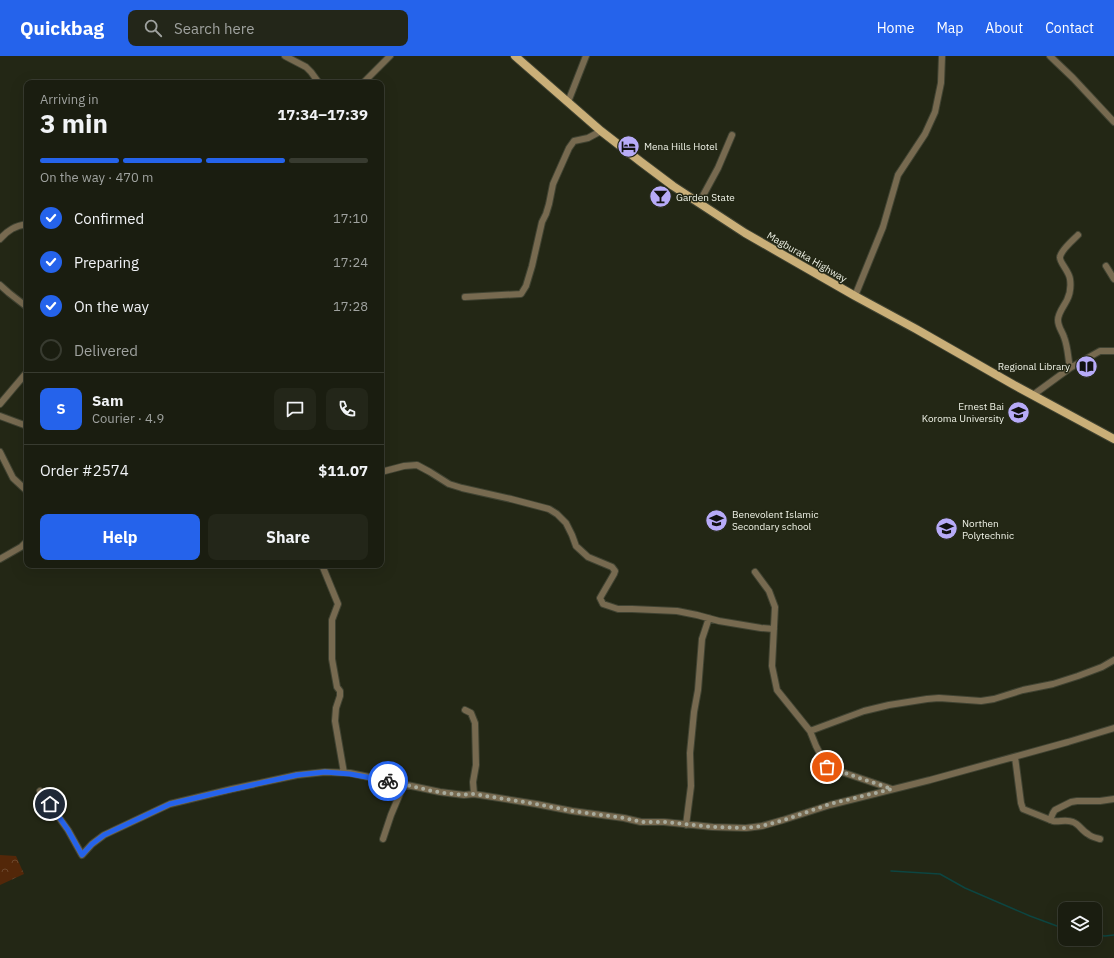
<!DOCTYPE html>
<meta charset="utf-8">
<style>
:root{--surface:#1a1d10;--page:#232619;--text:#f1f3f6;--muted:#9fa29f;--line:#383b30;--accent:#2563eb}
body{margin:0;font-family:"IBM Plex Sans",sans-serif;background:var(--page);color:var(--text);height:100vh;display:flex;flex-direction:column;font-size:15px;white-space:nowrap}
*{box-sizing:border-box;margin:0}
p{font-size:13px;color:var(--muted)}
.icon{flex:none;width:22px;height:22px;fill:none;stroke:currentColor;stroke-width:2;stroke-linecap:round;stroke-linejoin:round}
.map{position:relative;flex:1;overflow:hidden}
.panel{position:absolute;left:24px;top:24px;width:360px;height:488px;display:flex;flex-direction:column;background:var(--surface);border-radius:8px;box-shadow:0 4px 16px #0002,0 0 0 1px var(--line)}
.panel>*{flex:none}
.buttons{position:absolute;left:1058px;top:846px;display:grid;gap:8px}
.buttons a{display:grid;place-items:center;width:44px;height:44px;border-radius:8px;background:var(--surface);box-shadow:0 4px 16px #0002,0 0 0 1px var(--line);font-size:20px}
.pin{position:absolute;display:grid;place-items:center;width:34px;height:34px;color:#fff;margin:-17px;border:2px solid #fff;border-radius:50%;box-shadow:0 1px 4px #0007}
.courier{position:absolute;display:grid;place-items:center;width:40px;height:40px;margin:-20px;border:3px solid #2563eb;border-radius:50%;background:#fff;color:#222;box-shadow:0 1px 5px #0007}
.summary em{font-style:normal;font-weight:700}
.summary div{display:flex;flex-direction:column-reverse}
.summary{display:flex;align-items:center;justify-content:space-between;height:68px;padding:0 16px}
h1{font-size:26px;font-weight:700;line-height:30px}
.bar{display:grid;grid-template-columns:repeat(4,1fr);gap:6px 4px;align-content:center;height:48px;padding:0 16px}
.bar i{height:5px;border-radius:3px;background:var(--line)}
.bar .selected{background:var(--accent)}
.bar p{grid-column:span 4}
.line{display:flex;align-items:center;gap:10px;padding:0 16px;border-top:1px solid var(--line)}
.line div{flex:1}
.round{display:grid;place-items:center;flex:none;width:42px;height:42px;border-radius:8px;background:var(--page)}
ol{padding:0 16px;list-style:none}
li{display:flex;align-items:center;gap:12px;height:44px}
li p{margin-inline-start:auto}
li .icon{padding:4px;border-radius:50%;background:var(--accent);color:#fff;stroke-width:4}
li:last-child{color:var(--muted)}
li i{width:22px;height:22px;border:2px solid var(--line);border-radius:50%}
.cta{display:flex;gap:8px;margin-top:auto;padding:8px 16px}
.cta a{flex:1;height:46px;border-radius:8px;background:var(--accent);color:#fff;font-size:16px;font-weight:700;line-height:46px;text-align:center}
.cta a+a{background:var(--page);color:var(--text)}
header{display:flex;align-items:center;gap:24px;box-sizing:border-box;height:56px;padding:0 20px;background:var(--accent);color:#fff}
header strong{font-size:19px}
nav{display:flex;gap:22px;margin-inline-start:auto;font-size:14px}
.search{width:280px;height:36px;background:var(--page);display:flex;align-items:center;gap:10px;box-sizing:border-box;padding:0 14px;border-radius:8px;color:var(--muted);font-size:15px}
.map>svg:first-child{display:block}
.forest{fill:url(#forest-crowns)}
.lines{fill:none;stroke-linecap:round;stroke-linejoin:round}
.stream{stroke:#0d4541;stroke-width:1.5}
.minor-casing{stroke:#404332;stroke-width:8}
.major-casing{stroke:#404332;stroke-width:10}
.minor{stroke:#776a50;stroke-width:6}
.major{stroke:#caaf78;stroke-width:8}
.done{stroke:#a8ab9d;stroke-width:4;stroke-dasharray:0 7.2}
.route{stroke:#2563eb;stroke-width:5}
.labels{text-anchor:middle;dominant-baseline:central;stroke-width:3;stroke-linejoin:round;paint-order:stroke}
.poi-label{font-size:10px;fill:#eff2e6;stroke:#232715;text-anchor:start}
.street-label{font-size:10px;fill:#eff2e6;stroke:#232715}
</style>
<header>
<strong>Quickbag</strong>
<div class="search"><svg class="icon" aria-label="search" viewBox="0 0 24 24"><circle cx="10" cy="10" r="6"/><path d="M15 15l6 6"/></svg>Search here</div>
<nav><a>Home</a><a>Map</a><a>About</a><a>Contact</a></nav>
</header>
<div class="map">
<svg width="1114" height="902" viewBox="0 0 1114 902">
<defs>
<pattern id="forest-crowns" width="20" height="18" patternUnits="userSpaceOnUse"><rect width="20" height="18" fill="#532709"/><path d="M2 6a3 3 0 1 1 6 0M12 15a3 3 0 1 1 6 0" fill="none" stroke="#6c472d"/></pattern>
</defs>
<rect width="100%" height="100%" fill="#232715"/>
<path class="forest" d="M0,799L16,800L24,818L0,829Z"/>
<g class="lines">
<path class="stream" d="M891,815L940,818L965,832L1030,860L1065,873
M1095,879L1105,880L1114,879"/>
<defs>
<path id="minor" d="M285,0L306,11L311,16L319,27
M1050,0L1073,22L1114,66
M363,27L390,0
M568,46L586,0
M699,147L718,112L732,79
M0,183C8,174 15,170 27,168
M1106,210L1114,223
M0,229L9,237L27,251
M855,240L883,171L898,119L925,78L935,56L941,27L942,0
M465,241L521,238L526,230L532,210L542,166L546,158L549,148L553,128L569,92L574,85L588,82L601,75
M1070,312C1068,302 1068,291 1064,281C1062,275 1058,271 1058,264C1058,257 1064,250 1067,244C1070,238 1071,230 1070,223C1069,215 1059,206 1060,201C1061,194 1073,184 1078,179
M1033,339L1070,312L1100,295H1114
M0,348L27,316
M0,360L27,370
M0,396L13,422L27,435
M381,416L404,410L417,409L430,416L449,428L462,432L511,443L549,453L557,458L566,467L572,479L576,490L588,501L612,511L615,515L614,518L600,542L603,548L618,553H632L677,555L697,559L719,565L761,572L774,573
M0,503L21,491L27,485
M322,509L338,548L332,564V603L337,631L340,635V640L336,652L335,665L344,717
M755,516L769,535L775,551L772,610L777,634L810,675L816,690L827,711L892,733
M465,654L471,657L475,667L476,709L473,726L474,738
M810,675L864,655L889,649L927,643L939,642L981,645L994,643L1023,634L1053,628L1078,620L1102,611L1114,604
M1015,701L1021,747L1023,753L1053,765C1060,766 1066,763 1073,766C1079,768 1082,775 1088,778C1091,781 1096,782 1100,783
M40,735L68,774L82,799L92,788L104,779L170,748L232,733L297,719L325,716L350,717L440,736L464,739L474,738L536,748L572,755L624,762L641,766H664L713,771L746,772L762,770L783,764L830,749L930,724L1068,686L1114,672
M1050,764L1053,757L1055,754L1071,746L1077,745H1100L1114,743
M686,769L691,730L690,697L694,656L698,634L702,583L709,562
M383,783L391,759L404,728"/>
<path id="major" d="M515,0L601,75L641,106L673,130L745,177L855,240L916,273L1014,329L1114,383"/>
</defs>
<use href="#minor" class="minor-casing"/>
<use href="#major" class="major-casing"/>
<use href="#minor" class="minor"/>
<use href="#major" class="major"/>
</g>
<g class="lines">
<path class="done" d="M388,725C416,730 445,741 474,738L536,748L572,755L624,762L642,766H664L713,771L746,772L762,770L784,764L830,748L892,733L827,711"/>
<path class="route" d="M50,748L68,774L82,799L92,788L104,779L121,771L170,748L216,737L297,719L325,716L350,718L388,725"/>
</g>
<defs>
<symbol id="hotel-disc" viewBox="-11 -11 22 22"><circle r="9.5" fill="#b7abf8" stroke="#232715"/><path d="M-6-4.5h1.5V1H6V5H4.5V3h-9V5H-6ZM-4 0a1.8 1.8 0 1 1 3.6 0ZM.5 0V-2.5h3Q6-2.5 6 0Z" fill="#111"/></symbol>
<symbol id="bar-disc" viewBox="-11 -11 22 22"><circle r="9.5" fill="#b7abf8" stroke="#232715"/><path d="M-6-5H6L.8 .8V4.5H3.5V6h-7V4.5H-.8V.8Z" fill="#111"/></symbol>
<symbol id="library-disc" viewBox="-11 -11 22 22"><circle r="9.5" fill="#b7abf8" stroke="#232715"/><path d="M-6-4Q-3-5.5-.7-3.5V5Q-3 3-6 4ZM6-4Q3-5.5 .7-3.5V5Q3 3 6 4Z" fill="#111"/></symbol>
<symbol id="university-disc" viewBox="-11 -11 22 22"><circle r="9.5" fill="#b7abf8" stroke="#232715"/><path d="M0-5L7-2L0 1L-7-2ZM-4 1L0 2.5L4 1V4Q0 6-4 4Z" fill="#111"/></symbol>
<symbol id="school-disc" viewBox="-11 -11 22 22"><circle r="9.5" fill="#b7abf8" stroke="#232715"/><path d="M0-5L7-2L0 1L-7-2ZM-4 1L0 2.5L4 1V4Q0 6-4 4Z" fill="#111"/></symbol>
</defs>
<g fill-rule="evenodd">
<use href="#hotel-disc" x="616" y="78" width="25" height="25"/>
<use href="#bar-disc" x="648" y="128" width="25" height="25"/>
<use href="#library-disc" x="1074" y="298" width="25" height="25"/>
<use href="#university-disc" x="1006" y="344" width="25" height="25"/>
<use href="#school-disc" x="704" y="452" width="25" height="25"/>
<use href="#school-disc" x="934" y="460" width="25" height="25"/>
</g>
<g class="labels">
<g class="poi-label">
<text x="644" y="90">Mena Hills Hotel</text>
<text x="676" y="141">Garden State</text>
<text x="1070" y="310" text-anchor="end">Regional Library</text>
<text x="1004" y="350" text-anchor="end">Ernest Bai<tspan x="1004" dy="12">Koroma University</tspan></text>
<text x="732" y="458">Benevolent Islamic<tspan x="732" dy="12">Secondary school</tspan></text>
<text x="962" y="467">Northen<tspan x="962" dy="12">Polytechnic</tspan></text>
</g>
<g class="street-label">
<text transform="translate(807 201) rotate(30)">Magburaka Highway</text>
</g>
</g>
</svg>
<div class="buttons">
<a><svg class="icon" aria-label="layers" viewBox="0 0 24 24"><path d="M12 4l9 5-9 5-9-5zM3 14l9 5 9-5"/></svg></a>
</div>
<div class="pin" style="left:827px;top:711px;background:#ea580c"><svg class="icon" aria-label="bag" viewBox="0 0 24 24"><path d="M5 8h14l-1 12H6zM9 8a3 3 0 0 1 6 0"/></svg></div>
<div class="pin" style="left:50px;top:748px;background:#1f2937"><svg class="icon" aria-label="home" viewBox="0 0 24 24"><path d="M3 11l9-7 9 7M6 9v11h12V9"/></svg></div>
<div class="courier" style="left:388px;top:725px"><svg class="icon" aria-label="bike" viewBox="0 0 24 24"><circle cx="6" cy="16" r="4"/><circle cx="18" cy="16" r="4"/><path d="M6 16l4-8h5l3 8M10 8l3 8H6M13 5h3"/></svg></div>
<section class="panel">
<div class="summary"><div><h1>3 min</h1><p>Arriving in</p></div><em>17:34–17:39</em></div>
<div class="bar"><i class="selected"></i><i class="selected"></i><i class="selected"></i><i></i><p>On the way · 470 m</p></div>
<ol>
<li><svg class="icon" aria-label="check" viewBox="0 0 24 24"><path d="M5 12l5 5 9-10"/></svg>Confirmed<p>17:10</p></li>
<li><svg class="icon" aria-label="check" viewBox="0 0 24 24"><path d="M5 12l5 5 9-10"/></svg>Preparing<p>17:24</p></li>
<li><svg class="icon" aria-label="check" viewBox="0 0 24 24"><path d="M5 12l5 5 9-10"/></svg>On the way<p>17:28</p></li>
<li><i></i>Delivered</li>
</ol>
<div class="line" style="height:72px"><b class="round" style="background:var(--accent);color:#fff">S</b><div><b>Sam</b><p>Courier · 4.9</p></div><a class="round"><svg class="icon" aria-label="chat" viewBox="0 0 24 24"><path d="M4 5h16v11H9l-5 4z"/></svg></a><a class="round"><svg class="icon" aria-label="phone" viewBox="0 0 24 24"><path d="M5 4h4l2 5-3 2q2 4 5 5l2-3 5 2v4C11 20 4 13 5 4z"/></svg></a></div>
<div class="line" style="height:52px"><div>Order #2574</div><b>$11.07</b></div>
<div class="cta"><a>Help</a><a>Share</a></div>
</section>
</div>
